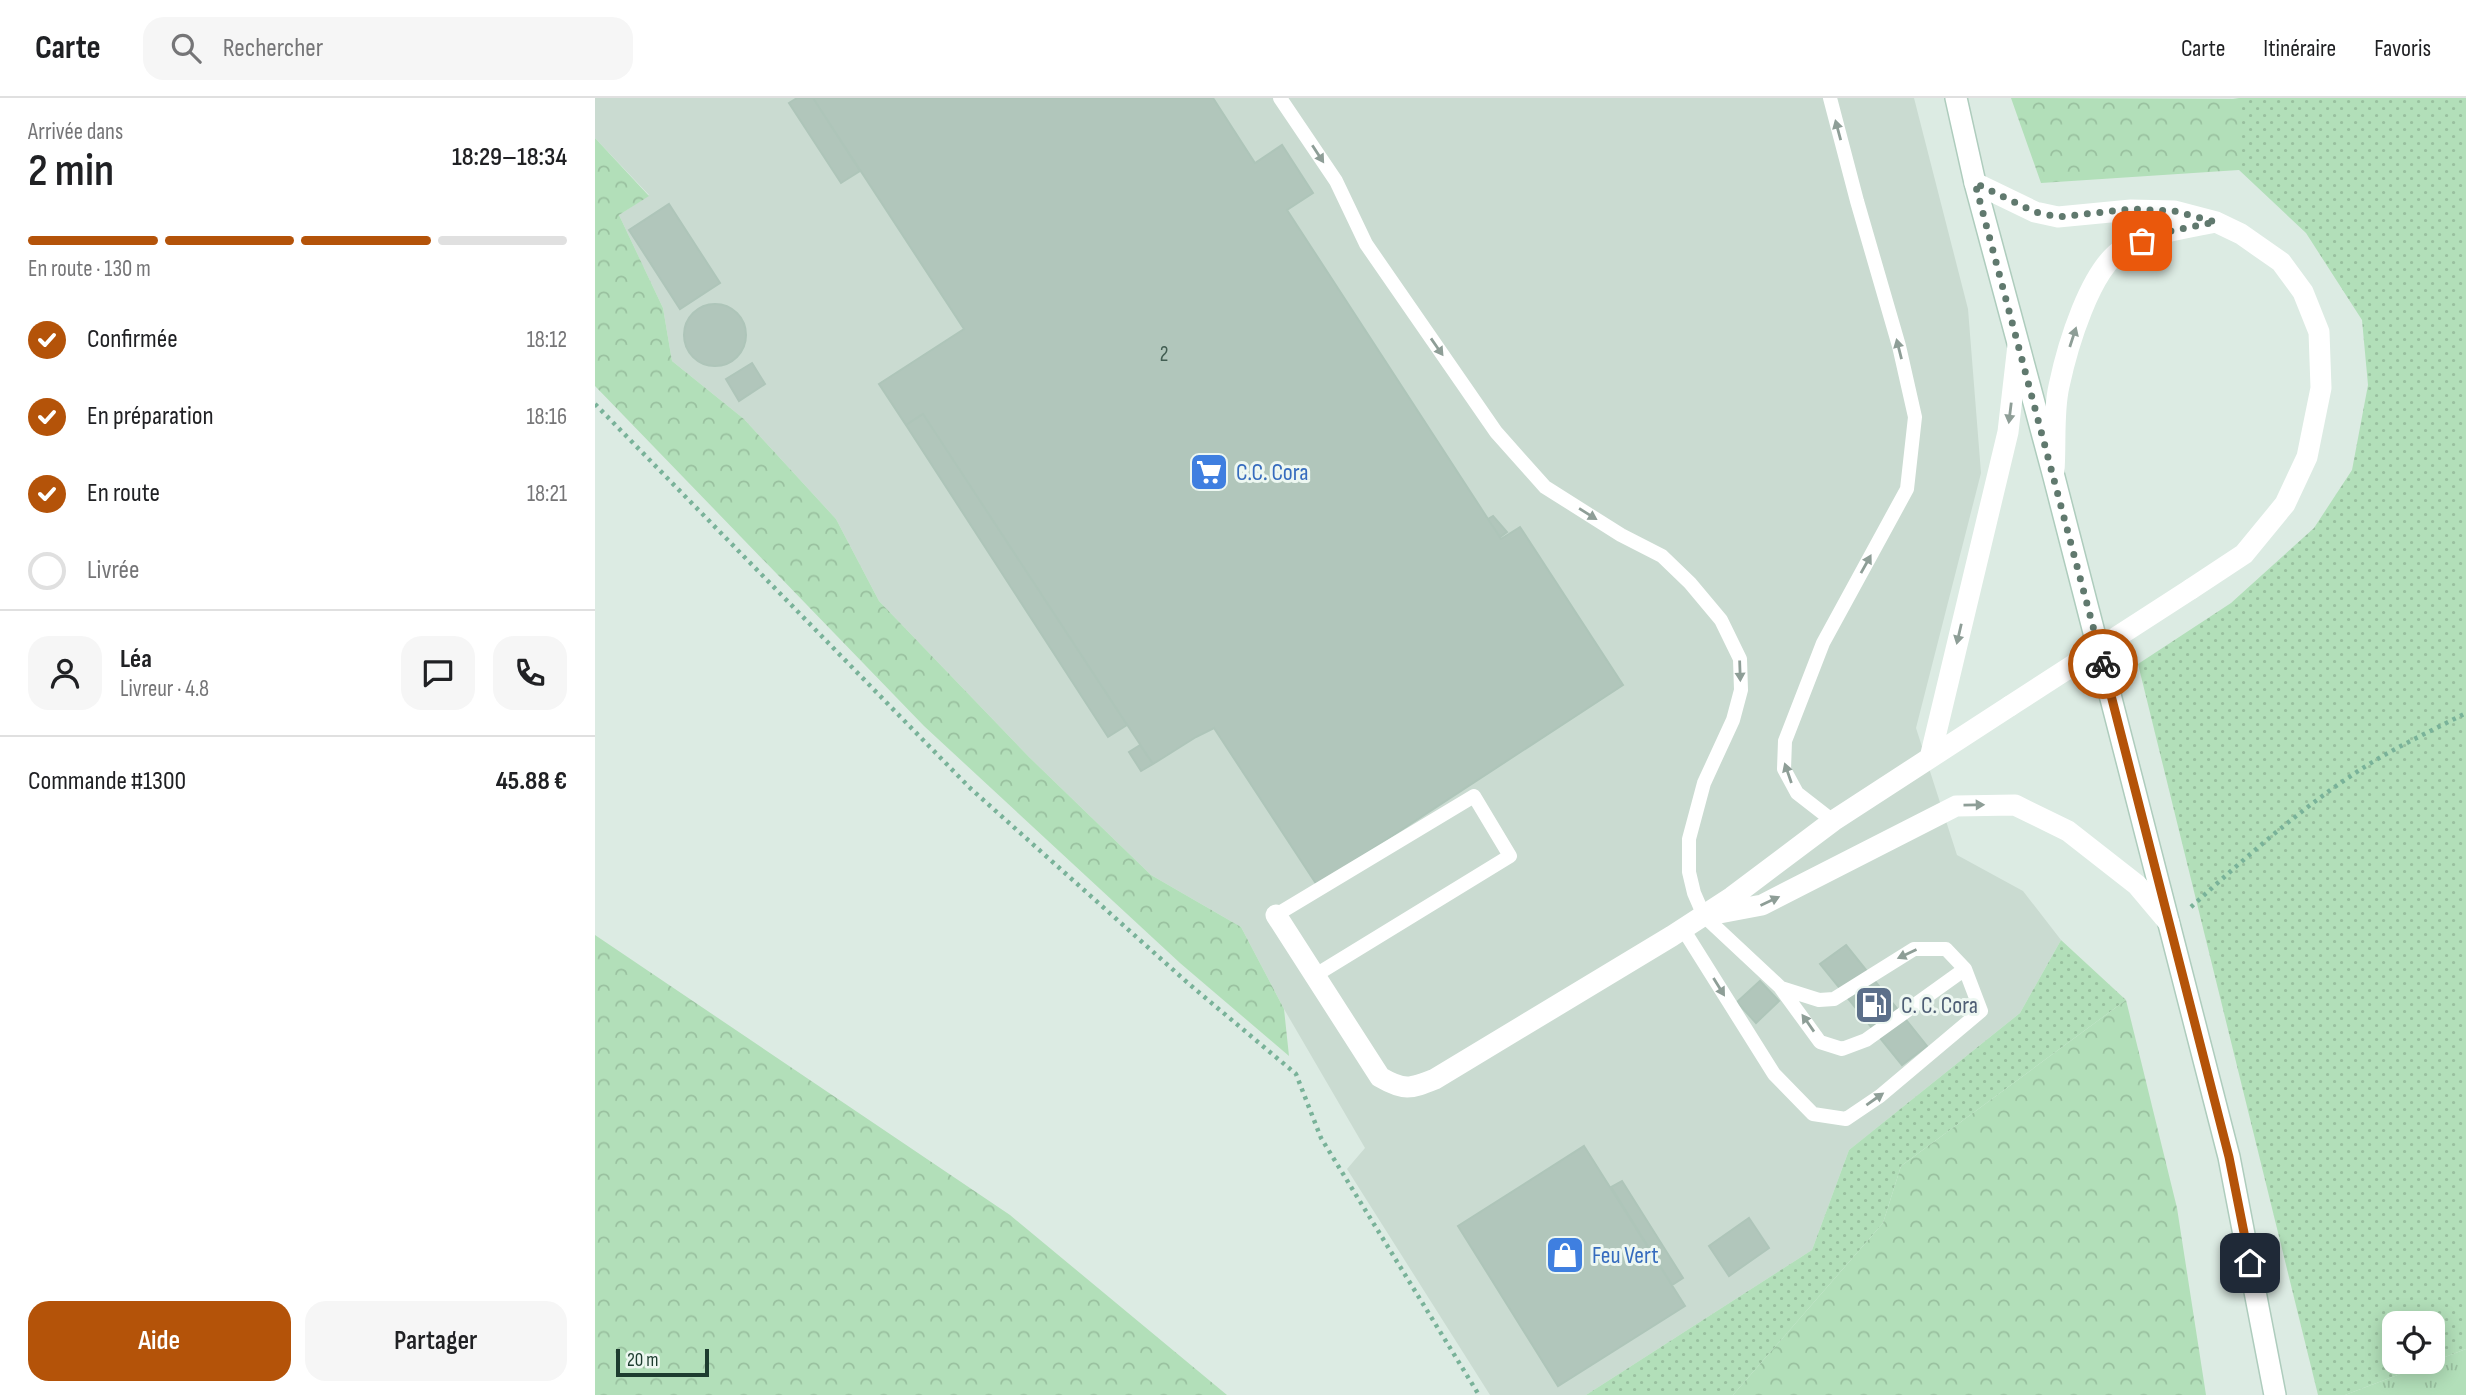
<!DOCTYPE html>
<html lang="fr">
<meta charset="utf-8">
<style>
:root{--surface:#fff;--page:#f6f6f6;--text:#202124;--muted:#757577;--line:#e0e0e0;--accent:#b45309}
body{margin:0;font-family:"Sofia Sans Condensed",sans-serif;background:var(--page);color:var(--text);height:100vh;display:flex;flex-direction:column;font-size:26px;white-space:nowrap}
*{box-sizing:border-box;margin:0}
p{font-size:23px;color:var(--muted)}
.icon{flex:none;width:38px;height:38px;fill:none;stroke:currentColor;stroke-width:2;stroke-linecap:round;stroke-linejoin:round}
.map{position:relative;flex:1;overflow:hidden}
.details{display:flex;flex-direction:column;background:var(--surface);width:595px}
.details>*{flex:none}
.fabs{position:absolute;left:1787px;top:1213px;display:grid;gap:14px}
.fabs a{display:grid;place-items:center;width:63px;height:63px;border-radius:14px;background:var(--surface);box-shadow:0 4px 18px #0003;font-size:35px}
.scale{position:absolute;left:21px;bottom:18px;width:93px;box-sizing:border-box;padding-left:7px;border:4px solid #1d3c2f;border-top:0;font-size:19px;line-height:24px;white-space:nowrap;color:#1d3c2f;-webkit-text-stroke:5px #edf7f1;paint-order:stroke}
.pin{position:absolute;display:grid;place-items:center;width:60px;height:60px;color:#fff;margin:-30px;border-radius:14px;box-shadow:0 4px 10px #0006}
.courier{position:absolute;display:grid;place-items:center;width:70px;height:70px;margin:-35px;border:5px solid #b45309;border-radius:50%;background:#fff;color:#222;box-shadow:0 2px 9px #0007}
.summary em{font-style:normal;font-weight:600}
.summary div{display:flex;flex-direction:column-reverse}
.summary{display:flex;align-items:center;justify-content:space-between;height:119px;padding:0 28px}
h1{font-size:46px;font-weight:600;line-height:52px}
.bar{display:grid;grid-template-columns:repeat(4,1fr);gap:10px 7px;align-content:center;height:84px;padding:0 28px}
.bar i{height:9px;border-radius:5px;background:var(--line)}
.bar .active{background:var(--accent)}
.bar p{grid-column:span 4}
.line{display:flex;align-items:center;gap:18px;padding:0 28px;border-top:2px solid var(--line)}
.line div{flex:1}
.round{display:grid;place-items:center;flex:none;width:74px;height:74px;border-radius:21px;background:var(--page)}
ol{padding:0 28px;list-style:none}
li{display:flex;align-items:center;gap:21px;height:77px}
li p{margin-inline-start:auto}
li .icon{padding:7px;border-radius:50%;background:var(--accent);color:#fff;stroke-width:4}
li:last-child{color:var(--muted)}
li i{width:38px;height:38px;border:4px solid var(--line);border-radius:50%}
.primary-button{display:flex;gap:14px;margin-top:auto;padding:14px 28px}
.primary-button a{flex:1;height:80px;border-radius:21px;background:var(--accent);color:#fff;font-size:28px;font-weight:600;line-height:80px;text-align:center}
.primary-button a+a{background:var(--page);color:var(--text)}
header{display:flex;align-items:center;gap:42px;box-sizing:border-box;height:98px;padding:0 35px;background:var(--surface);border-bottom:2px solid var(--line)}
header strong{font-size:33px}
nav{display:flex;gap:38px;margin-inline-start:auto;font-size:24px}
.search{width:490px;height:63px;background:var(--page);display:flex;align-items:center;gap:18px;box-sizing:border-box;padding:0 24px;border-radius:21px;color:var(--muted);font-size:26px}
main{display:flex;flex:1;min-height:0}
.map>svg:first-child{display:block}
.built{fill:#cadbd1}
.grass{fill:url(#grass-dots);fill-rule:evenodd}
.forest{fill:url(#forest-crowns)}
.park{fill:url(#park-tufts)}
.building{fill:#b1c6bb;stroke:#aec5b9;stroke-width:2}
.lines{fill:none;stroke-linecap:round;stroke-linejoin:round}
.secondary-casing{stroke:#aeccbd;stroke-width:24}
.path{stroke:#79b299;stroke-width:4.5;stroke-dasharray:3.5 5;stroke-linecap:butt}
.lane{stroke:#fff;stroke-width:14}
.street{stroke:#fff;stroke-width:21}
.secondary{stroke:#fff;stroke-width:21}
.street-bridge{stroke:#fff;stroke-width:21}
.oneway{fill:#8e9e97}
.done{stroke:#60796e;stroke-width:7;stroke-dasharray:0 12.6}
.route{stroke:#b45309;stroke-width:9}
.labels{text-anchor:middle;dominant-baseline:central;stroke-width:6;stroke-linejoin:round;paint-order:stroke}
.number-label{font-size:21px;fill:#425e52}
.shop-label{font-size:24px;fill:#366cbe;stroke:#edf7f1;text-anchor:start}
.service-label{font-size:24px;fill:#4e5e75;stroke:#edf7f1;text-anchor:start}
</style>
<header>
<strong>Carte</strong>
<div class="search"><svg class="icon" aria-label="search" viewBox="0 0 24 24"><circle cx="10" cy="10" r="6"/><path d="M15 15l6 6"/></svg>Rechercher</div>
<nav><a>Carte</a><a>Itinéraire</a><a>Favoris</a></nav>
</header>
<main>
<section class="details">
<div class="summary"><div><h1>2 min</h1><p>Arrivée dans</p></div><em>18:29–18:34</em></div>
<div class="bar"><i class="active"></i><i class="active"></i><i class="active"></i><i></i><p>En route · 130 m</p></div>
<ol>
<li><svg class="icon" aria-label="check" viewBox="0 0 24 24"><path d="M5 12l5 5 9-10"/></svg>Confirmée<p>18:12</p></li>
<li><svg class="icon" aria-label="check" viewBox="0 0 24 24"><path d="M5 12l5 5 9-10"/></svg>En préparation<p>18:16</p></li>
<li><svg class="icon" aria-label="check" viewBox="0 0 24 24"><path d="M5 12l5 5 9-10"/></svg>En route<p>18:21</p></li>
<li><i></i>Livrée</li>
</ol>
<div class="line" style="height:126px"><a class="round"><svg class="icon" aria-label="person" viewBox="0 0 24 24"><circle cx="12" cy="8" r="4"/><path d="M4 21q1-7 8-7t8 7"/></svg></a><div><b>Léa</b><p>Livreur · 4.8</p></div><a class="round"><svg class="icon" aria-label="chat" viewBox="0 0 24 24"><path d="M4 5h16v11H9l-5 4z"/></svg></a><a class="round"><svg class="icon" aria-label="phone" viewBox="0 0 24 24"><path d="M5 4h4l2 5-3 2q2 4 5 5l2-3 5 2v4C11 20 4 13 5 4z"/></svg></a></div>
<div class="line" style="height:91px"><div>Commande #1300</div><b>45.88 €</b></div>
<div class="primary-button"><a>Aide</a><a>Partager</a></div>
</section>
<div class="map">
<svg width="1871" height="1297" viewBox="0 0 1871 1297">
<defs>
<pattern id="grass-dots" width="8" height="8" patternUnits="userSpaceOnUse" patternTransform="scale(1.75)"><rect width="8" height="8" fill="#b2dfb9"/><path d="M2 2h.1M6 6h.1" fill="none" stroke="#99c09f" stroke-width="1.8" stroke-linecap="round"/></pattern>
<pattern id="forest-crowns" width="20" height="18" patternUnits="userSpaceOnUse" patternTransform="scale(1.75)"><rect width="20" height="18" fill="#b2dfb9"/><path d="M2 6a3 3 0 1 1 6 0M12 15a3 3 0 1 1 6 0" fill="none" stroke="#99c09f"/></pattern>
<pattern id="park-tufts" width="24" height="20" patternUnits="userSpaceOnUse" patternTransform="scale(1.75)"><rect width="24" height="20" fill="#b2dfb9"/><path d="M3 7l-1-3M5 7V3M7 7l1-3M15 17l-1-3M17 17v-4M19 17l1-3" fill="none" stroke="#99c09f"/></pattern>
</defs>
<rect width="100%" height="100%" fill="#dcebe3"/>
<path class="built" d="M0,0H1319L1373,211L1386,375L1321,630L1362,757L1428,793L1466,842L1425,915L1254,1052L1217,1152L991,1297H895L752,1071L770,1050L689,911L646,829L556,777L434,659L284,503L241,421L149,321L77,263L68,210L24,117L54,97L0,40Z"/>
<path class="grass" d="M1638,0H1871V1251L1750,1297H1723L1543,566L1636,505L1719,430L1757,372L1773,287L1767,222L1711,135L1644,72V1ZM1799,1225H1838V1264H1799Z
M1466,842L1531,902L1306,1068L1288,1125L1138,1297H991L1217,1152L1254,1052L1425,915Z"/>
<path class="forest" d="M1416,0L1644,1V72L1446,85Z
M0,40L54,98L24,117L68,210L77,263L149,321L241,421L284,503L434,659L556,777L646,829L689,911L694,958L585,865L329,628L0,288Z
M0,837L415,1117L632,1297H0Z
M1531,902L1582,1110L1611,1297H1138L1288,1125L1306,1068Z"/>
<path class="park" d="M1871,1251V1297H1750Z"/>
<path class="building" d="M202,0H218L265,73L246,85L194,5Z
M218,0H618L660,65L687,47L718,95L692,112L906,441L925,429L1028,587L722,787L619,630L601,639L558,666L328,316L311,327L284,286L369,231Z
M74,106L125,185L85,211L34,132Z
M89 237a31 31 0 1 1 62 0a31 31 0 1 1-62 0Z
M157,265L170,286L144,303L131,281Z
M328,316L532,627L513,639L311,327Z
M898,418L912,434L905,439L893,421Z
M545,647L558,666L546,673L534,654Z
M1251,847L1332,948L1307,967L1225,866Z
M1165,883L1184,903L1161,925L1142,904Z
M989,1048L1090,1208L963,1288L863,1128Z
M1027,1083L1088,1180L1077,1187L1016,1089Z
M1154,1120L1174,1150L1134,1178L1114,1148Z"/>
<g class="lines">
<defs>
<path id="secondary" d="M1361,0L1380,85L1459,379L1634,1059L1680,1297"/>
</defs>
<use href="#secondary" class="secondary-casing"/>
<path class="path" d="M0,306L375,690L594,886L701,976L726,1040L884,1297
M1596,809C1651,759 1708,708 1771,668C1803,648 1838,632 1871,615"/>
<path class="lane" d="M685,0L741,83L771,146L901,334L950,389L1026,437L1067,458L1095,485L1126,522L1145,561L1146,592L1138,622L1109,685L1094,741V774L1099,795L1109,818L1185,889L1225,944L1247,951L1271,942L1370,871L1386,913L1285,998L1251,1021L1218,1016L1179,976L1088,831
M1235,0L1262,103L1304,248L1320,319L1312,391L1228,545L1190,643L1189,671L1202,695L1238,723
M681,817L879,698L915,758L719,878
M1186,890L1224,902L1239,901L1319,851H1351L1370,871"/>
<path class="street" d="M1380,85L1440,114L1463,119L1536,112L1579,113L1621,124L1646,136L1686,164L1708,194L1724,234L1726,290L1712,359L1690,406L1649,456L1596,491
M1459,373C1461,345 1458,314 1464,288C1472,250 1495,170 1529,150C1555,135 1587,131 1616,125
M1335,660L1413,334L1423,247
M681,817L785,979C809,993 815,991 840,981L1077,838L1137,799L1238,723L1415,608
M1114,817L1167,807L1361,708L1420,707L1473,733L1542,787L1574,825"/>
<use href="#secondary" class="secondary"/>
<path class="street-bridge" d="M1415,608L1596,491"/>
</g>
<defs><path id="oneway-solid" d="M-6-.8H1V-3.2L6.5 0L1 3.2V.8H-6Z" transform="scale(1.75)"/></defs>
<g class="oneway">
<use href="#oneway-solid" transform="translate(1243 32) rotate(-105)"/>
<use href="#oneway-solid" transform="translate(723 56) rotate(57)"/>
<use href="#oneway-solid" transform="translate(1478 239) rotate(-72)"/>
<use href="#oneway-solid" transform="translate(842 249) rotate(55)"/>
<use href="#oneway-solid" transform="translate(1304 251) rotate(-104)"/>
<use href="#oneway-solid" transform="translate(1415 315) rotate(97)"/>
<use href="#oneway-solid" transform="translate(993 416) rotate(32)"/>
<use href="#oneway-solid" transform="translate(1271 466) rotate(-61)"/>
<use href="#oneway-solid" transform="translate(1364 536) rotate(103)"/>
<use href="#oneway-solid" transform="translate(1145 573) rotate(88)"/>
<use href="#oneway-solid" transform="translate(1193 675) rotate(-109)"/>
<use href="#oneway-solid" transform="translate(1379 707) rotate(-1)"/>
<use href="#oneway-solid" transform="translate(1175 803) rotate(-25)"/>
<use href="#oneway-solid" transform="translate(1312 856) rotate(155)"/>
<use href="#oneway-solid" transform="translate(1124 889) rotate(58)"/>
<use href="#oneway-solid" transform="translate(1213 925) rotate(-125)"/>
<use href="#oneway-solid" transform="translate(1280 1001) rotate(-35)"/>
</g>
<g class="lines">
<path class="done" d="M1508,566L1380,85L1440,114L1463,119L1536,111L1579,113L1621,124L1566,135L1547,143"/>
<path class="route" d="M1508,566L1634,1059L1655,1165"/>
</g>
<defs>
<symbol id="supermarket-square" viewBox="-11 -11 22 22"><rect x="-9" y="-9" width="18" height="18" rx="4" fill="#3f7fe0" stroke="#edf7f1"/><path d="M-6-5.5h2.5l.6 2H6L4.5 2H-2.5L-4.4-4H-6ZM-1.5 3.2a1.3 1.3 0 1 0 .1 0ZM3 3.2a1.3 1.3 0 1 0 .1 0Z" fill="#fff"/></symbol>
<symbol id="fuel-square" viewBox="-11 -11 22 22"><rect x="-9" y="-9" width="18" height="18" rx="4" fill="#5c6f8a" stroke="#edf7f1"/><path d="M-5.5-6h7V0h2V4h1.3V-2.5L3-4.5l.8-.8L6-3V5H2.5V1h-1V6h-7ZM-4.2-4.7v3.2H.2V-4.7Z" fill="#fff"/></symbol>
<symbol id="shop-square" viewBox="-11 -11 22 22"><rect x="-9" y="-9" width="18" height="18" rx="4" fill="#3f7fe0" stroke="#edf7f1"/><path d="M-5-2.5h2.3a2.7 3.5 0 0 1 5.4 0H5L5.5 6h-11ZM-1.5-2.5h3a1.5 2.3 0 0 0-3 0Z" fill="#fff"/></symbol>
</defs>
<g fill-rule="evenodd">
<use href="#supermarket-square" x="592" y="352" width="44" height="44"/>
<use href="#fuel-square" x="1257" y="885" width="44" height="44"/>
<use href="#shop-square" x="948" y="1135" width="44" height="44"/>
</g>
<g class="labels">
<g class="number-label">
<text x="569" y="256">2</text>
</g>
<g class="shop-label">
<text x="641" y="374">C.C. Cora</text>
<text x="997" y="1157">Feu Vert</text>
</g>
<g class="service-label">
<text x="1306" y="907">C. C. Cora</text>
</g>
</g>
</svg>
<div class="fabs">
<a><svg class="icon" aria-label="locate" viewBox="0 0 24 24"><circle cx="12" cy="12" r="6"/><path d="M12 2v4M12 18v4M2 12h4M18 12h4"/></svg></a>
</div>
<div class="scale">20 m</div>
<div class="pin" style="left:1547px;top:143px;background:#ea580c"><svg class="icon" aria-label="bag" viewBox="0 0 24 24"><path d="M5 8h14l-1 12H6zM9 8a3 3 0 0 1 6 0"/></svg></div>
<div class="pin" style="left:1655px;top:1165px;background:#1f2937"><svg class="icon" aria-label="home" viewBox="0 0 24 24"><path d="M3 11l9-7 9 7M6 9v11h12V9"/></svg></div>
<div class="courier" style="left:1508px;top:566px"><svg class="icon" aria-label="bike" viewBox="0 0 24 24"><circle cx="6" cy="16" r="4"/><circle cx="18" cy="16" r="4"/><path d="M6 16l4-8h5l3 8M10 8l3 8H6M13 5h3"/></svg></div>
</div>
</main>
